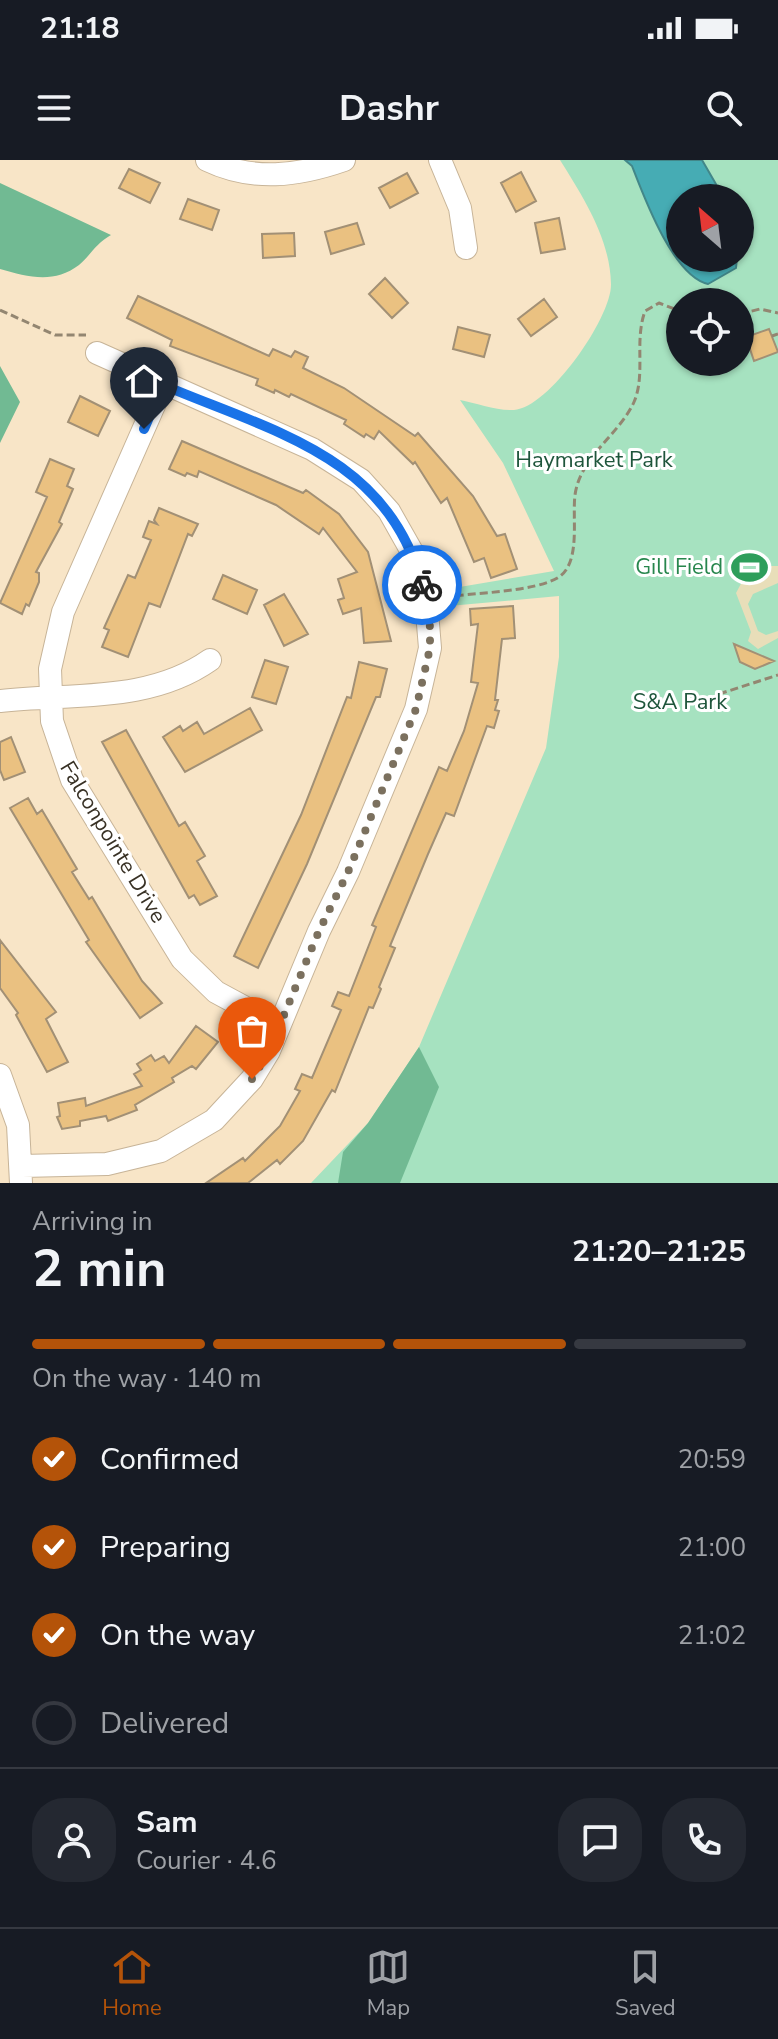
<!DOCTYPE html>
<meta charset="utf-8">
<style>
:root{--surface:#171b24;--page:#242831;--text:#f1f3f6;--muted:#9ea1a6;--line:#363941;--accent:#b45309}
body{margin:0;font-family:"Nunito Sans",sans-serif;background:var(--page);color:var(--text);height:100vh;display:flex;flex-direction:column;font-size:30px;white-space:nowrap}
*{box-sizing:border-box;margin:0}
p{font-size:26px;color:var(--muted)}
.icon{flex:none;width:44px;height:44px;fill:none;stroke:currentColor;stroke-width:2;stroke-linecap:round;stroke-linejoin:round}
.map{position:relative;height:1023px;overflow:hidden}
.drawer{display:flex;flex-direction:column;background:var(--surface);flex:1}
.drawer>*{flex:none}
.needle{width:52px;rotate:332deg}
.controls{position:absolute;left:666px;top:24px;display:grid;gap:16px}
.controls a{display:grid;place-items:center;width:88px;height:88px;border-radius:50%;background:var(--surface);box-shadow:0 2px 6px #0004;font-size:40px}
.pin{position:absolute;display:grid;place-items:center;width:68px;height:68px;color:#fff;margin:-82px -34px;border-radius:50% 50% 50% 0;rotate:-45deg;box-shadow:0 0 8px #0007}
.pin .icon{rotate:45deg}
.courier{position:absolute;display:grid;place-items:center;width:80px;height:80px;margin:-40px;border:6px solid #1a73e8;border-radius:50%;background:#fff;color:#222;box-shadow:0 2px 10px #0007}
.head em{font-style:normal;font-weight:700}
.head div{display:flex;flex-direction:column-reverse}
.head{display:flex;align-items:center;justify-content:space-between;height:136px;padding:0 32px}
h1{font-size:52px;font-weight:700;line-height:60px}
.bar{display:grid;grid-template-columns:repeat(4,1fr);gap:12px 8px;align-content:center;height:96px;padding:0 32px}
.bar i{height:10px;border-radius:6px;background:var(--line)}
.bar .active{background:var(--accent)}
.bar p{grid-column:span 4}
.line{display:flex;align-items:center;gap:20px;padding:0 32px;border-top:2px solid var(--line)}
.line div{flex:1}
.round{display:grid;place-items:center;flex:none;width:84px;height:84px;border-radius:32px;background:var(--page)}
ol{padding:0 32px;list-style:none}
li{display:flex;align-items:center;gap:24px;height:88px}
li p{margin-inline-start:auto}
li .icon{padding:8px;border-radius:50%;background:var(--accent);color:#fff;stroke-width:4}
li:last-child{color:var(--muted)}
li i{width:44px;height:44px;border:4px solid var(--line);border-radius:50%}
.status{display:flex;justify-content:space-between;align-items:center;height:56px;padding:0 40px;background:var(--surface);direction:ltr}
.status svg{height:22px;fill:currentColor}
header{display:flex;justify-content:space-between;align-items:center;height:104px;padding:0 32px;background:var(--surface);font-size:36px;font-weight:700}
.tab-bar{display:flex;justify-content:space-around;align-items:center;height:112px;border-top:2px solid var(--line);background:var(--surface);font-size:22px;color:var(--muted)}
.tab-bar a{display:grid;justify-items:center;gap:4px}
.tab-bar .active{color:var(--accent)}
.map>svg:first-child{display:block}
.green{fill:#a6e2c0;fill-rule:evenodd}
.forest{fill:#71ba93}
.sand{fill:#e8deb9}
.water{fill:#46acb4;stroke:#428789;stroke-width:2}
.building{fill:#eac181;stroke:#a29075;stroke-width:2}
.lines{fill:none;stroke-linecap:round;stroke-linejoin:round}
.minor-casing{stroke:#c7b498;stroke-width:24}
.path{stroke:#938671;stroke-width:3;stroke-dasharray:8 4;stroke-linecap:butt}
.minor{stroke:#fff;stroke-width:22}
.done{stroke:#7b705e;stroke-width:8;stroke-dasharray:0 14.4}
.route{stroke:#1a73e8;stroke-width:10}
.labels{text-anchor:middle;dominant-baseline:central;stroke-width:6;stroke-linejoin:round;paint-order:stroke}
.park-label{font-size:22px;fill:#1e553b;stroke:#fff}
.leisure-label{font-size:22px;fill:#27864d;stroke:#fff;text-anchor:end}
.street-label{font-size:22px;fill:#383125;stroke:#fff}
</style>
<div class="status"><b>21:18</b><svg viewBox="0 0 49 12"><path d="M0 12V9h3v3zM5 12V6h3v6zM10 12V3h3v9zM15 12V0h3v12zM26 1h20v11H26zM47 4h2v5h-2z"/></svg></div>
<header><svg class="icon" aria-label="menu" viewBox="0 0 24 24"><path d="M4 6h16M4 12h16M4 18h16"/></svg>Dashr<svg class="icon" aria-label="search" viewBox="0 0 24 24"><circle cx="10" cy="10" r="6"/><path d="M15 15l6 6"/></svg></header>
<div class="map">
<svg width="778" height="1023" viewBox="0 0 778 1023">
<rect width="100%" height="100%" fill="#f8e5c7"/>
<path class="green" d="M560,0H778V1023H311L368,963L419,887L546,588L559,497V436L438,447L436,431L554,411L503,303L460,240C476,243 497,251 514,250C549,248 612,157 611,124C610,78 583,37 560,0ZM680,38H740V98H680ZM680,142H740V202H680Z"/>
<path class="forest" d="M0,23L111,75C95,84 91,95 79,105C54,124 28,117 0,109Z
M0,206L20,242L0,283Z
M419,887L439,927L400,1023H338L343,992L368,963Z"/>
<path class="sand" d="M765,406H778V423L753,434L748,444L758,471L766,475L778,471V478L758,489L748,481L751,472L736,433L743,420Z"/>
<path class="water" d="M625,0H702L724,38H680V98H737L736,108L708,124C673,116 644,37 632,6Z"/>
<path class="building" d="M129,9L160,23L150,43L119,28Z
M521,12L536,41L516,52L501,23Z
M407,13L418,33L390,48L379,28Z
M188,39L219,50L212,70L180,59Z
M559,58L565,89L541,93L535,63Z
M357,63L364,84L331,94L325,72Z
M294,73L295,96L263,98L262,74Z
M385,118L408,143L392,158L369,134Z
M138,136L269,196L273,189L291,197L295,191L308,197L303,208L344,228L415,276L418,273L473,336L497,376L505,374L517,409L491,418L484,398L474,402L447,338L441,343L415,302L413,304L379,271L374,279L366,274L364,277L344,264L346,260L291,234L289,237L275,230L274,233L256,225L258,219L170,186L172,180L127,158Z
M544,139L557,157L531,176L518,159Z
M458,167L490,175L484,197L453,189Z
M769,169L778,192L754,201L746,177Z
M80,236L110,251L98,276L68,262Z
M182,281L303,333L306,330L339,354L368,392L391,481L364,483L361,448L343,454L338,440L344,438L338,419L357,412L323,368L319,374L276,345L199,311L197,317L187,313L185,316L169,309Z
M50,299L74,309L67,326L73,329L59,362L62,364L36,412L39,413V422L29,446L26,444L22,454L0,443L47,337L36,332Z
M159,348L198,364L192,376L188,374L160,447L149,443L128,497L102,487L109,470L104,468L128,415L135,418L151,380L143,377L149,361L157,364L154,360Z
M223,415L257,430L247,454L213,439Z
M284,434L308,474L284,486L264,445Z
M513,446L515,478L502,479L495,540H498L495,550L499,551L494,568L487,566L454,656L446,653L428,694L390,786L395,788L379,827L381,829L373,848L369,847L335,932L332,930L303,981L280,1004L277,1000L248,1023H206L243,998L245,1001L280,966L300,931L295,929L302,914L312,918L341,850L332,846L338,832L349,836L376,767L372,765L439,607L447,611L464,571L478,523L471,522L478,464L471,465L470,449Z
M734,484L774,501L755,509L740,502Z
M265,500L288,507L276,544L252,537Z
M359,502L387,509L380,537H376L307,704L258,808L234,796L301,655L347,537L351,538Z
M250,548L262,570L185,612L163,577L180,566L183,571L197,562L204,574Z
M126,570L179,666L185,662L205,696L197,701L217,736L200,745L194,735L189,738L102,582Z
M11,577L25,612L4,620L0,610V582Z
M28,638L37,654L42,650L77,709L72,712L89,739L92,737L142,821L162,843L140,858L86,782L89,780L10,648Z
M0,780L56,852L46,859L68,902L47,912L16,855L18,853L0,828Z
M196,866L218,882L196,909L192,906L172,918L174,922L135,945L137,950L108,961L106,956L80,961V966L62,969L57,957L60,956L58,943L85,938L86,946L142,926L134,914L141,910L137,904L151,895L155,901L164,896L169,903Z"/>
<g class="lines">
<defs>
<path id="minor" d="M207,0C253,22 298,16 344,0
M440,0L460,48L466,88
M163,225L63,452L50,509L52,561L72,620L182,799L216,832L279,866
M0,541C72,533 149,543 210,500
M0,915L18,965L21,1023
M22,1006L107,1004L161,991L214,960L252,919L269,891L319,771L348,712L416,549L430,488L426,440L411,390L389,351L361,320L312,289L97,193"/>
</defs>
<use href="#minor" class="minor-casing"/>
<path class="path" d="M0,150L55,175H86
M740,154L760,149L778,153
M772,176L778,174
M444,437C472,433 536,432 559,417C581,402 572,358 575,335C580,297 619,275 634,242C646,214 634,182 645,151L659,143L680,151
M719,534L778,515"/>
<use href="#minor" class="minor"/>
</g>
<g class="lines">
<path class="done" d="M252,919L269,891L319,771L348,712L416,549L430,488V467L422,425"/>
<path class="route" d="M144,269L163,225C271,271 389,296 422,425"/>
</g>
<defs>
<symbol id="stadium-bare" viewBox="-9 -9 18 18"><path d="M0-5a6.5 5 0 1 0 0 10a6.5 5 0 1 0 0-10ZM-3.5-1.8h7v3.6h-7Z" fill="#2e9e5b" stroke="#fff" stroke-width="2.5" paint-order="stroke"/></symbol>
</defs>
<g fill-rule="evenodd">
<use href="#stadium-bare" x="724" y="382" width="51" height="51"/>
</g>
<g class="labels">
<g class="park-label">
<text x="594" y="300">Haymarket Park</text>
<text x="680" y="542">S&amp;A Park</text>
</g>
<g class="leisure-label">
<text x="723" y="407">Gill Field</text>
</g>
<g class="street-label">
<text transform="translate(113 682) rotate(59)">Falconpointe Drive</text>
</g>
</g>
</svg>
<div class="controls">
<a><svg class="needle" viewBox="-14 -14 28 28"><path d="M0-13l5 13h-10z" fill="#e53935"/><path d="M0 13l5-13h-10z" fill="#9ea1a6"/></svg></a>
<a><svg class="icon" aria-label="locate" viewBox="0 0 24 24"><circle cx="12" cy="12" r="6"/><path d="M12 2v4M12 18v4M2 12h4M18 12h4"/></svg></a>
</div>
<div class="pin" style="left:252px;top:919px;background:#ea580c"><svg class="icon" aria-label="bag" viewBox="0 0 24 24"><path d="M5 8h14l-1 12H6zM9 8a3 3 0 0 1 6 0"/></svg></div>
<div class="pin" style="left:144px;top:269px;background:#1f2937"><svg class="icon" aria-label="home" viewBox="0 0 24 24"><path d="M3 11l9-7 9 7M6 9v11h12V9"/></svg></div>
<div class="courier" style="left:422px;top:425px"><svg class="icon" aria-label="bike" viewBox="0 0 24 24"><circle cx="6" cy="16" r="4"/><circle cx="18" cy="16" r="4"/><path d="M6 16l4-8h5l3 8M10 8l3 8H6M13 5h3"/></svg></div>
</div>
<section class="drawer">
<div class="head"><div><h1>2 min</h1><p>Arriving in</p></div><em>21:20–21:25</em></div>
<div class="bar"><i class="active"></i><i class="active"></i><i class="active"></i><i></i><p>On the way · 140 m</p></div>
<ol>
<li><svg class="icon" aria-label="check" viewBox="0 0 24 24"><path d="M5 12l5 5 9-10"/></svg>Confirmed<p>20:59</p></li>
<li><svg class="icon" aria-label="check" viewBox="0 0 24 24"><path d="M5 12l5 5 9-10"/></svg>Preparing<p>21:00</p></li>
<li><svg class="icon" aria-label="check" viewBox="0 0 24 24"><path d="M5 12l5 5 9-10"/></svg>On the way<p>21:02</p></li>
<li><i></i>Delivered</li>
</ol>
<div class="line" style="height:144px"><a class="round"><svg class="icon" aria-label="person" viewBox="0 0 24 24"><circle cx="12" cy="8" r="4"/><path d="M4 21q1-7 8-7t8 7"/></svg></a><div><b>Sam</b><p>Courier · 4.6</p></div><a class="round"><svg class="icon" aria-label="chat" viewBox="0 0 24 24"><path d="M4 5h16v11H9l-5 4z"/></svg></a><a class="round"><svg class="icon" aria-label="phone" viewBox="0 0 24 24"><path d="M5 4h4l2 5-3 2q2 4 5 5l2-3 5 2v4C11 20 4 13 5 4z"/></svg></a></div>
</section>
<nav class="tab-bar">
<a class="active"><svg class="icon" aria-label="home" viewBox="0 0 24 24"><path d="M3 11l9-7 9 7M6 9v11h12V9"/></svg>Home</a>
<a><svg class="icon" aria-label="map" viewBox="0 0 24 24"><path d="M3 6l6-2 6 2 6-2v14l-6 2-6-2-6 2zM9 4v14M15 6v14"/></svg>Map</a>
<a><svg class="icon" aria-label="saved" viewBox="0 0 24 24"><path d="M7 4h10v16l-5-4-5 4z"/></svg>Saved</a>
</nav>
